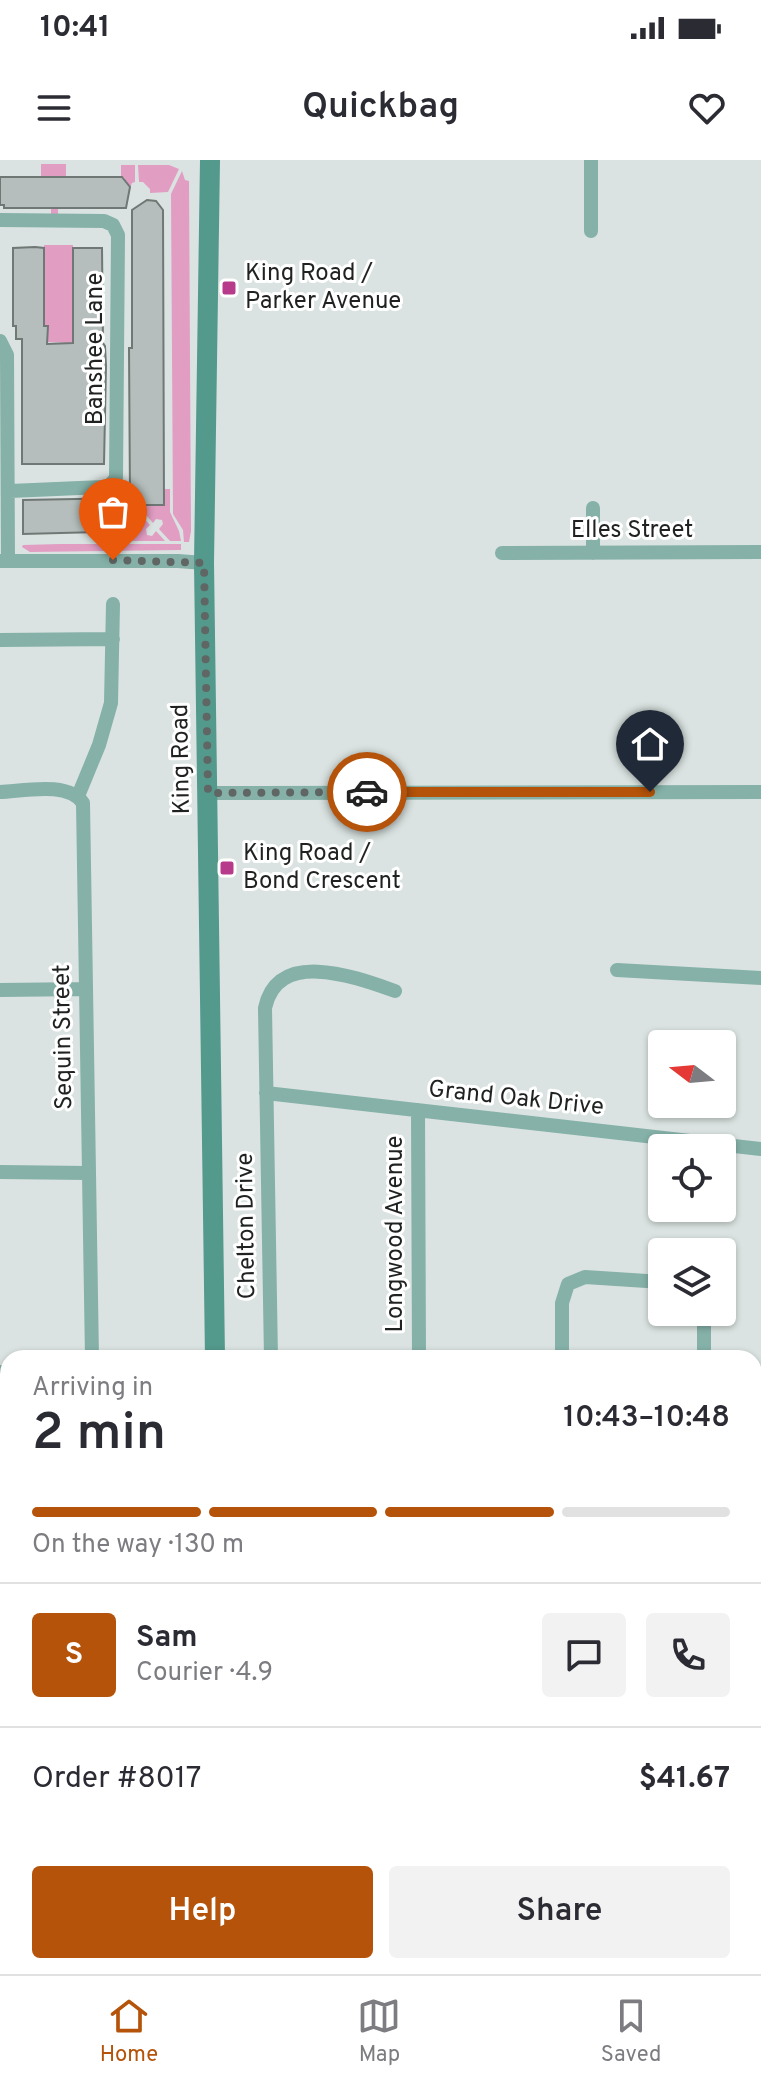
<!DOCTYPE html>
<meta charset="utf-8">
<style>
:root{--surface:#fff;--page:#f2f2f3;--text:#2b2b33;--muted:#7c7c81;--line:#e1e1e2;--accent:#b45309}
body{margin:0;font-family:Overpass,sans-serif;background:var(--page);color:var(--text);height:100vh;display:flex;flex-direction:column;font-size:30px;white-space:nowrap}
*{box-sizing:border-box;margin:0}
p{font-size:26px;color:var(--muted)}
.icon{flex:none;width:44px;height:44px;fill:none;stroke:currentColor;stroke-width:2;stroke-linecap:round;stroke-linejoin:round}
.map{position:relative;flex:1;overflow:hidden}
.side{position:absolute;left:0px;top:1190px;width:762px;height:624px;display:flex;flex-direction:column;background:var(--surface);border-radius:24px 24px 0 0;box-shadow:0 2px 6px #0004}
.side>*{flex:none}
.needle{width:52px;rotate:286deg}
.fabs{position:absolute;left:648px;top:870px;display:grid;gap:16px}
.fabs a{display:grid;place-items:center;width:88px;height:88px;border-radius:8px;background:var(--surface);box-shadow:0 2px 6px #0004;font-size:40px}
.pin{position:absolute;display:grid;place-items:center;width:68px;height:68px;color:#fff;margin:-82px -34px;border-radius:50% 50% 50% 0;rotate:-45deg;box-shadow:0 0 8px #0007}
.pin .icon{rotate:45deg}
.courier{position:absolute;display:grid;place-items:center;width:80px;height:80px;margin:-40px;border:6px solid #b45309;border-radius:50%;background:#fff;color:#222;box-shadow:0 2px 10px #0007}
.overview em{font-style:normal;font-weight:600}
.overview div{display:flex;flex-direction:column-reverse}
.overview{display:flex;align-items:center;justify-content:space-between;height:136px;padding:0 32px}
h1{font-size:52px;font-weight:600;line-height:60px}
.bar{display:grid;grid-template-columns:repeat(4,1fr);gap:12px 8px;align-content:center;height:96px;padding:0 32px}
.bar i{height:10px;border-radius:6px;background:var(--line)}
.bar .current{background:var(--accent)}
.bar p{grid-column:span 4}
.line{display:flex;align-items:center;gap:20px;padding:0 32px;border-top:2px solid var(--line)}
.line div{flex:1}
.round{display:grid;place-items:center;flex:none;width:84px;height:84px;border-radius:8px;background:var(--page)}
.button{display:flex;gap:16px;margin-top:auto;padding:16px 32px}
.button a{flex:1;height:92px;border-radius:8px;background:var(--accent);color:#fff;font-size:32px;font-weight:600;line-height:92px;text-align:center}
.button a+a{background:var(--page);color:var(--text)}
.status{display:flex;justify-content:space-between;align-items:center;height:56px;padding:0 40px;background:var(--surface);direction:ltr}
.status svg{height:22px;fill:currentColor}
header{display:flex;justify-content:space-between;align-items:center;height:104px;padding:0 32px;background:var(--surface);font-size:36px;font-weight:600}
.dock{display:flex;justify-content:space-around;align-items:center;height:112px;border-top:2px solid var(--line);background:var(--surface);font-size:22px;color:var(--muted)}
.dock a{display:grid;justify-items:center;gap:4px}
.dock .current{color:var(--accent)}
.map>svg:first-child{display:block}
.green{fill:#e29dc3}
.building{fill:#b5bebc;stroke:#707876;stroke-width:2}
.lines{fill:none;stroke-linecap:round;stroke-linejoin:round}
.minor{stroke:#85b1a8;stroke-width:14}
.tertiary{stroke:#85b1a8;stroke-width:18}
.secondary{stroke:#53998c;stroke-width:20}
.done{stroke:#606664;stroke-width:8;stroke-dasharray:0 14.4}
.route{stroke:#b45309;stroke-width:10}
.poi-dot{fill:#b83b8b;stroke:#fff;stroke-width:3}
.labels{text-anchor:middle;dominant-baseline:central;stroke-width:6;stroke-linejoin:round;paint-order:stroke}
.poi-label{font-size:24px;fill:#1f2221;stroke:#fff;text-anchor:start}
.street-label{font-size:24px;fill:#1f2221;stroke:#fff}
</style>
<div class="status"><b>10:41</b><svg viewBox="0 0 49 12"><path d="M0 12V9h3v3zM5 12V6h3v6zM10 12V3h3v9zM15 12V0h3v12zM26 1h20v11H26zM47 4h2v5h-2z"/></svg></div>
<header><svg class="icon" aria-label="menu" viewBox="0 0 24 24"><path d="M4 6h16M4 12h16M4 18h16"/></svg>Quickbag<svg class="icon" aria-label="heart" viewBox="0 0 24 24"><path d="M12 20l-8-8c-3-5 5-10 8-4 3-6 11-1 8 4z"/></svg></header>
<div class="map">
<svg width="761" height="1814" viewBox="0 0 761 1814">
<rect width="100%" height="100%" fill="#dae3e1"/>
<path class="green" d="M41,4H66V17L58,18V55H51V17H41Z
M121,5H135V22L132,23L129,31L124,17H121Z
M138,5H169L179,9L168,32L150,33V29L143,22H139Z
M182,11L185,20L189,21L191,371L189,382H184L183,370L173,354L171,34Z
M44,85H73V183L48,182V166H44Z
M164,329H170V352L179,371L181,381H170L159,369L163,364L162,360L156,359L153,363L138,346L139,344L125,333Z
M120,332L150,365L146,369L147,375L152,376L156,371L165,381H123Z
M61,384H181V390L30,392L22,387L23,385Z"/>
<path class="building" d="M0,17H122L130,27L126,48H4V45H0Z
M147,40L156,41L163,50L164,345H137V371L23,374V340L130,338L129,188H132V50Z
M35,87L44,88V166H48L47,184L73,183V88H102L103,183L105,186L106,206L104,304H22V179H16V166H13V88Z"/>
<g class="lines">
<path class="minor" d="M591,0V71
M0,60L104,61L113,65L118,75L116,318L109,326L103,327L10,331
M0,181L7,195L8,401
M593,348V393
M502,393L761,392
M1,401H178L204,403
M0,480L113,479
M0,632C24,631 68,621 83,643L92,1198
M208,633L761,632
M78,636L99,585L111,543L113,444
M617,810L761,818
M0,830L86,829
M266,933L761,989
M418,950L419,1198
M0,1012L87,1013
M704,1152V1198
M271,1198L265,848C278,788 355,817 395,831
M562,1198V1143L568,1124L585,1117L662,1122
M0,1212H8
M0,1397H8
M754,1414H761
M0,1711H8
M422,1806V1814"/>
<path class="tertiary" d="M754,1795L761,1793
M694,1814L717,1806"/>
<path class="secondary" d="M210,0L204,403L215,1198
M233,1806V1814
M210,1814V1806"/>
</g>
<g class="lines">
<path class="done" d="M113,400L204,403L208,633L367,632"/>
<path class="route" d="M367,632H650"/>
</g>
<g class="poi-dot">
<rect x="221" y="120" width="16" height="16" rx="4"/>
<rect x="219" y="700" width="16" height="16" rx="4"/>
</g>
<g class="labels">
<g class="poi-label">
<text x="245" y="114">King Road /<tspan x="245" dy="28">Parker Avenue</tspan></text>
<text x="243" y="694">King Road /<tspan x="243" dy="28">Bond Crescent</tspan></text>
</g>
<g class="street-label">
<text transform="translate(96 189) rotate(-90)">Banshee Lane</text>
<text x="632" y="371">Elles Street</text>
<text transform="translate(182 599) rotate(-91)">King Road</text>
<text transform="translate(64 877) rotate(-91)">Sequin Street</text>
<text transform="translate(516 939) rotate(6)">Grand Oak Drive</text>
<text transform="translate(247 1066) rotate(-91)">Chelton Drive</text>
<text transform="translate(396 1074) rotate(-90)">Longwood Avenue</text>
</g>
</g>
</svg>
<div class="fabs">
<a><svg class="needle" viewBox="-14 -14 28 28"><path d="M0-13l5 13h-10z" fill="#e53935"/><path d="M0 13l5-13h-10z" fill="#7c7c81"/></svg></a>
<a><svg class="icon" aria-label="locate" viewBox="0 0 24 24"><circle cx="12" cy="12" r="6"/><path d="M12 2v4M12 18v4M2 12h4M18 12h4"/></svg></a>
<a><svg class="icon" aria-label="layers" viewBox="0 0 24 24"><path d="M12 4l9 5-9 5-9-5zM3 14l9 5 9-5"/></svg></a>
</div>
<div class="pin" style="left:113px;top:400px;background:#ea580c"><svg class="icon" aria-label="bag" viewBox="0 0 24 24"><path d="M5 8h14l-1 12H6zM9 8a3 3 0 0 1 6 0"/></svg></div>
<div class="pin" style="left:650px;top:632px;background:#1f2937"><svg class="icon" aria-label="home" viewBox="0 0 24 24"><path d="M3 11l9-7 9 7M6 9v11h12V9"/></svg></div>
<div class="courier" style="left:367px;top:632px"><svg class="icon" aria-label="car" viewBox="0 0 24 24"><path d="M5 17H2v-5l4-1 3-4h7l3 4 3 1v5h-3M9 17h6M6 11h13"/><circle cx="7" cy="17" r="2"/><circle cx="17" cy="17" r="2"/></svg></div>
<section class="side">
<div class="overview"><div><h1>2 min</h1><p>Arriving in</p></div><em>10:43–10:48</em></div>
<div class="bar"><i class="current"></i><i class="current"></i><i class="current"></i><i></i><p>On the way · 130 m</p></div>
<div class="line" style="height:144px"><b class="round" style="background:var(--accent);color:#fff">S</b><div><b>Sam</b><p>Courier · 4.9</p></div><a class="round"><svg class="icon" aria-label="chat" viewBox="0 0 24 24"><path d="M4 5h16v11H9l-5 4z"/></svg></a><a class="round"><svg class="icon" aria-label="phone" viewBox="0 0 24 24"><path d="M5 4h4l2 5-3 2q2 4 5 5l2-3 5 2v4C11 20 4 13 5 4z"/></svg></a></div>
<div class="line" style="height:104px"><div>Order #8017</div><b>$41.67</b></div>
<div class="button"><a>Help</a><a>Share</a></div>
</section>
</div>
<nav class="dock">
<a class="current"><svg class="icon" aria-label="home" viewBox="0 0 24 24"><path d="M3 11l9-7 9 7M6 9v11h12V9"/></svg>Home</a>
<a><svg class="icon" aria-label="map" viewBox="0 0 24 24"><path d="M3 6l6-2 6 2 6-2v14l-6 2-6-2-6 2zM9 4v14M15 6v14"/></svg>Map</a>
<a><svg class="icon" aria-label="saved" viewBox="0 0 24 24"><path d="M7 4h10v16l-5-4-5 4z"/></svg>Saved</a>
</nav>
